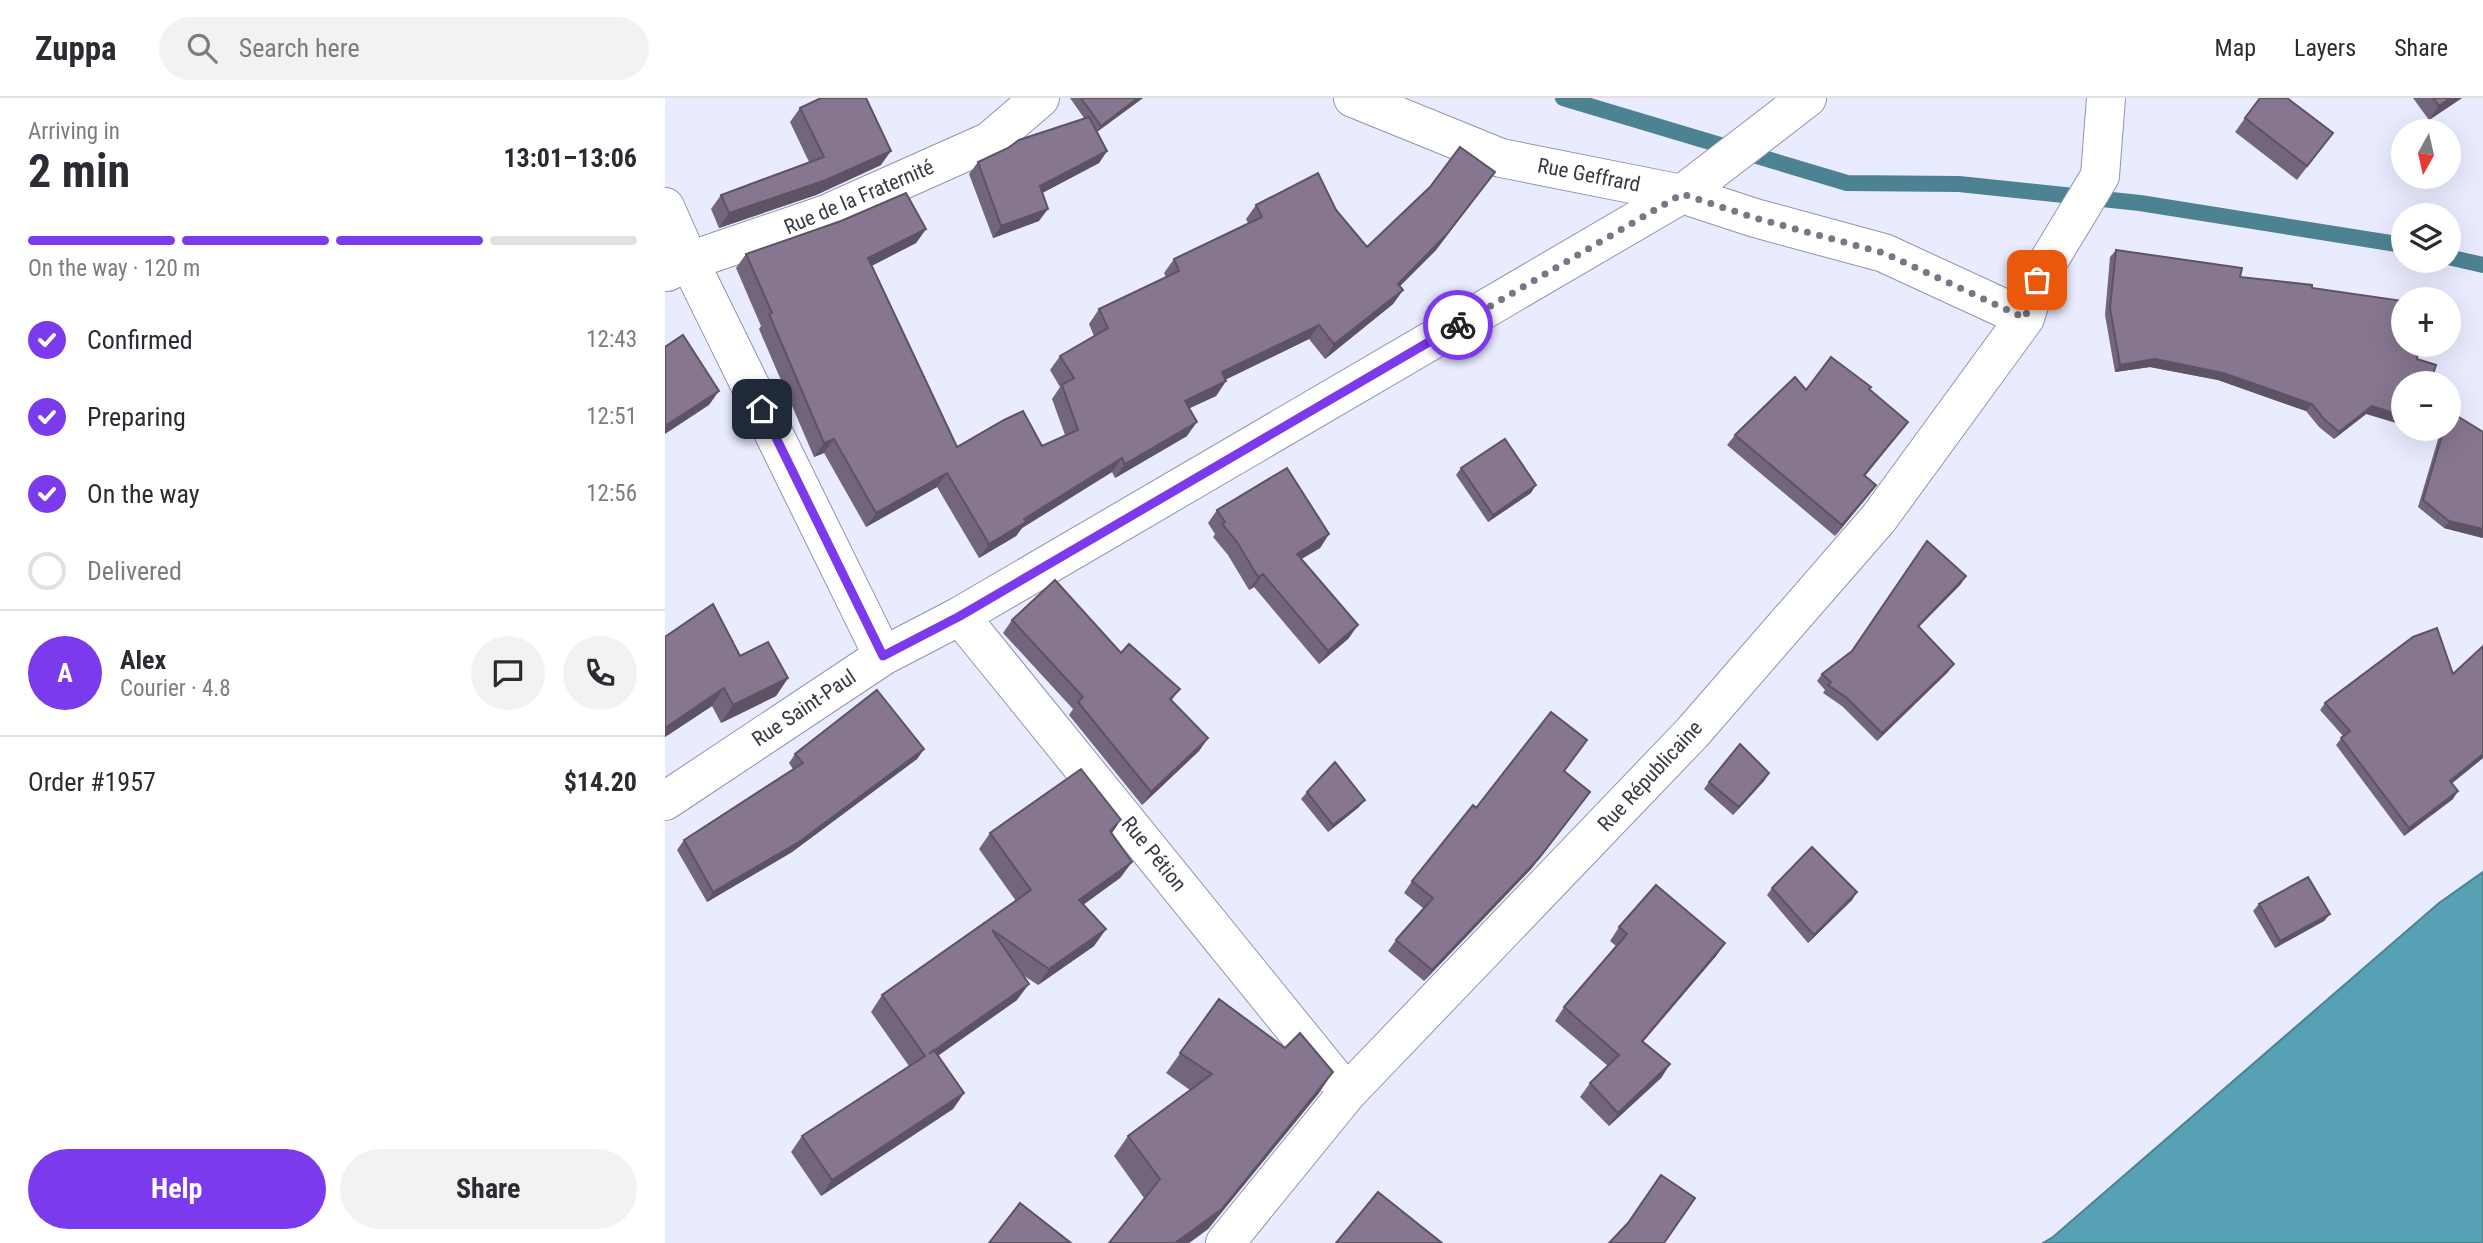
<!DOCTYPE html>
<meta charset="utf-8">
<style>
:root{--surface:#fff;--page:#f2f2f3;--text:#2b2b33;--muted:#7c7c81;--line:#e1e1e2;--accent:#7c3aed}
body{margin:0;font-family:"Roboto Condensed",sans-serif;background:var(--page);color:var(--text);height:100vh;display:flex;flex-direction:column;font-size:26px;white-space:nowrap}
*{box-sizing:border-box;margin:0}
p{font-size:23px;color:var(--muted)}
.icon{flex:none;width:38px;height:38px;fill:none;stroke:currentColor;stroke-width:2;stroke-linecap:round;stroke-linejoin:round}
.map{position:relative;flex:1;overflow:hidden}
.sheet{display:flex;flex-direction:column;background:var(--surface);width:665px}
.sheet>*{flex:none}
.needle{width:46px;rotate:188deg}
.tools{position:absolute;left:1726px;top:21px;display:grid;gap:14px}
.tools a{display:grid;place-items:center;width:70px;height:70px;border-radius:50%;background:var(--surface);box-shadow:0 7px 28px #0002;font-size:35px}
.pin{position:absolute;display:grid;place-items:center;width:60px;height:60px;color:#fff;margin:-30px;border-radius:14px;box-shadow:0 4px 10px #0006}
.courier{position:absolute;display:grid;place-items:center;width:70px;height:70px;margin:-35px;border:5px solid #7c3aed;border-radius:50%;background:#fff;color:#222;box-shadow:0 2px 9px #0007}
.headline em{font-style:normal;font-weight:700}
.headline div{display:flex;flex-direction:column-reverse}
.headline{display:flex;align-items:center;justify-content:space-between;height:119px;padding:0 28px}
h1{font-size:46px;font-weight:700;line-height:52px}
.bar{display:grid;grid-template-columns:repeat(4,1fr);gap:10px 7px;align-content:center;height:84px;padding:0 28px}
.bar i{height:9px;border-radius:5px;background:var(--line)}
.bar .current{background:var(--accent)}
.bar p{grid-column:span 4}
.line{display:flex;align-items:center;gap:18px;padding:0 28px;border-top:2px solid var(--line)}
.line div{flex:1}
.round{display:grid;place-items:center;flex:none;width:74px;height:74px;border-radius:37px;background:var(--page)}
ol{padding:0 28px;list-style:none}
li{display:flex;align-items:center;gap:21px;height:77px}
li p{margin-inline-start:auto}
li .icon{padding:7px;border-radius:50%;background:var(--accent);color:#fff;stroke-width:4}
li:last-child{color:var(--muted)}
li i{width:38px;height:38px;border:4px solid var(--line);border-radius:50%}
.primary-button{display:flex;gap:14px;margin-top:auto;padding:14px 28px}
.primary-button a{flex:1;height:80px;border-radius:42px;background:var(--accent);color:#fff;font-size:28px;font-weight:700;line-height:80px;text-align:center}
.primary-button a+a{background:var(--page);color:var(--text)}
header{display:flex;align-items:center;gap:42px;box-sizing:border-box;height:98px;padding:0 35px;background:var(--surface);border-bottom:2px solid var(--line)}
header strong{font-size:33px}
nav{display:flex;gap:38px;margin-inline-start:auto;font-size:24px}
.search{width:490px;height:63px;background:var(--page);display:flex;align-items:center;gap:18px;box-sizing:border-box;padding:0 24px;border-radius:38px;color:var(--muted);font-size:26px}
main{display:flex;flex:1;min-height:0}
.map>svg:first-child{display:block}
.water{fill:#56a2b4;stroke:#4d8293;stroke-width:2}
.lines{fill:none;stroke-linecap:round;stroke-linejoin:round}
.stream{stroke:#4d8293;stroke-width:16}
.minor-casing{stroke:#9093af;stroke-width:40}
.minor{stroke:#fff;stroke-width:38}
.wall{fill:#73657b}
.shaded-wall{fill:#5e5364}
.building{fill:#86768f;stroke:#5e5364;stroke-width:2}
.done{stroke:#767886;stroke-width:7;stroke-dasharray:0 12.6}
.route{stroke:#7c3aed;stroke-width:9}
.labels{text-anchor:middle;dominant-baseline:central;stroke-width:7;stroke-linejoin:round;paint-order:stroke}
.street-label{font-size:21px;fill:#383945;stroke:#fff}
</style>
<header>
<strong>Zuppa</strong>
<div class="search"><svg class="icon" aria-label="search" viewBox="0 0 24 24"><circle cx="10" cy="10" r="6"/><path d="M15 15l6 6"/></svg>Search here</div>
<nav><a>Map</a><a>Layers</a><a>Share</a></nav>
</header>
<main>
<section class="sheet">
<div class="headline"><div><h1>2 min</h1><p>Arriving in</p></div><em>13:01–13:06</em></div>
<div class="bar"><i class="current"></i><i class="current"></i><i class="current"></i><i></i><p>On the way · 120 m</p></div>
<ol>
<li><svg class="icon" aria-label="check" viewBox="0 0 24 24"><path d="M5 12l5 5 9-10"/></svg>Confirmed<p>12:43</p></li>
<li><svg class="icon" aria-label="check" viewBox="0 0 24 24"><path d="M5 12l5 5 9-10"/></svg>Preparing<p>12:51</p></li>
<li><svg class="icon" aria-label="check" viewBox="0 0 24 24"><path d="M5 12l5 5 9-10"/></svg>On the way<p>12:56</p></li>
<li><i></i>Delivered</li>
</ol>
<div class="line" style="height:126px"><b class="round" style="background:var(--accent);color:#fff">A</b><div><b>Alex</b><p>Courier · 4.8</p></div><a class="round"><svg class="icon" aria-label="chat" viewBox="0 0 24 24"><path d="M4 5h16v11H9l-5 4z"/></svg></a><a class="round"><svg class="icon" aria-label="phone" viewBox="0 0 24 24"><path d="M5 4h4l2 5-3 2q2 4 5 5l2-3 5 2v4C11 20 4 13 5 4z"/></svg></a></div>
<div class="line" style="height:91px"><div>Order #1957</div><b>$14.20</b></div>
<div class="primary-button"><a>Help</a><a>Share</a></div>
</section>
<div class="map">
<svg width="1818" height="1145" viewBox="0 0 1818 1145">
<rect width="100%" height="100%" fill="#e9ecfe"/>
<path class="water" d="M1818,774V1145H1378L1388,1139L1774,805Z"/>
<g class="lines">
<path class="stream" d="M898,0L1182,85L1294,86L1475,105L1738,147
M1783,159L1818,167"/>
<defs>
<path id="minor" d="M688,0L836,60L1017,96L1090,120L1219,155L1360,220
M0,109L24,163L218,558
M2,174L24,163L159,117L325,43L375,0
M295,518L667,977
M0,703L218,558L295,518L1017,96L1142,0
M560,1145L682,995L1027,635L1214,420L1360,220L1372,182L1435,78L1441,0"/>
</defs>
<use href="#minor" class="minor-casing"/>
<use href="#minor" class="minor"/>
</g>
<path class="wall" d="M405,0H478L432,34L442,53L434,65L377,95L374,123L328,140L304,76L313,64L419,20Z
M1748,0H1797L1764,22Z
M135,10L216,67L151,97L54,130L46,111L56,97L144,64L125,24Z
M1580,20L1668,35L1632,82L1570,34Z
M830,74L771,152L735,188L738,192L728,206L660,261L644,241L560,282L561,283L551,298L524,310L522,338L450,380L447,374L357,430L351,438L314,460L272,389L201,429L159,355L149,359L94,231L96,228L71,170L81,156L261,131L251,145L206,168L292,349L377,348L400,337L387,301L395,289L385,272L395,258L429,238L424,226L434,211L501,179L499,175L509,161L583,125L581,121L591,107L671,112L702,149Z
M1451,152L1575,179L1647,190L1701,316L1669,341L1654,329L1641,313L1553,282L1485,269L1450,274L1440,217L1445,159Z
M1204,291L1243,324L1200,378L1211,387L1203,398L1170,438L1062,347L1070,337L1141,292Z
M1776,331H1783L1818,440L1779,430L1753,409Z
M796,370L866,395L823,424L791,377Z
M552,412L664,436L655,450L636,461L684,540L654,566L589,489L584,492L563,457L548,439L550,436L543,425Z
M1296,486L1254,529L1283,574L1212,643L1177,608L1158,595L1160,592L1152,583L1157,576Z
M347,522L456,555L515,591L506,603L543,640L534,653L477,707L404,617L408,611L338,535Z
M0,539L75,558L123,580L111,598L56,625L47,608L0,639Z
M1818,548V660L1787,685L1788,701L1739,738L1671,647L1678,638L1655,612L1660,605L1788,576Z
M259,651L252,661L127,754L42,804L12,752L19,742L128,671L124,665L130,656Z
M899,674L925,694L866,771L759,883L723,853L731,842L758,810L739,795L747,783L811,710Z
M1104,675L1099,683L1068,717L1039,691L1044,684Z
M642,694L694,709L663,734L636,701Z
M325,735L447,736L467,764L455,780L418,806L441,831L429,848L373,887L358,877L352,902L273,957L299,995L288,1011L156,1098L126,1054L137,1038L244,968L206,914L217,897L351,803L314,751Z
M1107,790L1192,794L1187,802L1143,845L1102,797Z
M1594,806L1665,816L1659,823L1610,850L1588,813Z
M954,829L1060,845L1051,858L978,944L1005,966L996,980L944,1028L915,999L925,985L943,968L890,923L899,909L951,848L945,843Z
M554,901L654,995L543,1131L524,1145H444L479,1100L449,1058L463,1038L525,992L501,975Z"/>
<path class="shaded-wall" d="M473,0H478L430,35L436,28Z
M1785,0H1797L1764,22L1774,8Z
M226,53L216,67L151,97L54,130L64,115Z
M442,53L434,65L366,101L375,88Z
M830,74L771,152L723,200L733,186Z
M383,111L374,123L328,140L336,128Z
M261,131L251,145L193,175L203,160Z
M738,192L728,206L660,261L669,246Z
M654,227L644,241L547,288L557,274Z
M1490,261L1558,275L1647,306L1641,313L1553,282L1485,269L1450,274L1455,267Z
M561,283L551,298L510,317L520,303Z
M54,293L44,307L0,336V328Z
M1707,308L1738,318V327L1701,316L1669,341L1674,334Z
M532,324L522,338L450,380L460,366Z
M1243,324L1235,334L1192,388L1199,377Z
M169,341L159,355L149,359L159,345Z
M457,360L447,374L357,430L351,438L314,460L324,446L359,421Z
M282,375L272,389L201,429L211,415Z
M871,387L866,395L823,424L828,417Z
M1211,387L1203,398L1170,438L1177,427Z
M1784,423L1818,431V440L1779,430Z
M664,436L655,450L623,469L632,456Z
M598,476L589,489L584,492L593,479Z
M1301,478L1296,486L1247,535L1253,528Z
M693,527L684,540L654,566L663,553Z
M1289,566L1283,574L1212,643L1217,635Z
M123,580L111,598L56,625L68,607Z
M59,590L47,608L0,639V630Z
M543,640L534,653L477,707L486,694Z
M259,651L252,661L127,754L42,804L48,794Z
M1818,656V660L1780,691L1785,683Z
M1104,675L1099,683L1068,717L1074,709Z
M1793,693L1788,701L1739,738L1744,730Z
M925,694L866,771L759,883L767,872Z
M700,702L694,709L663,734L668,727Z
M456,722L445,738V733Z
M467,764L455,780L403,818L414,802Z
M1192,794L1187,802L1143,845L1149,837Z
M1665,816L1659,823L1610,850L1615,843Z
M441,831L429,848L373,887L384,871Z
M1060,845L1051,858L967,956L977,943Z
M364,886L352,902L253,972L264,956Z
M1005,966L996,980L944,1028L953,1015Z
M668,974L654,995L543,1131L524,1145H510Z
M299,995L288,1011L156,1098L167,1082Z"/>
<path class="building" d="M156,0H201L226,53L161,82L64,115L56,97L159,59L135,10Z
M416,0H473L436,28Z
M1595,0H1622L1668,35L1642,68L1580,20Z
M1768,0H1785L1774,8Z
M424,19L442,53L375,88L383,111L336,128L313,64L343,50L354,42Z
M795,49L830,74L781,137L733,186L738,192L669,246L654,227L557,274L561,283L520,303L532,324L460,366L457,360L359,421L361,424L324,446L282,375L211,415L169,341L159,345L104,216L107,215L81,156L176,123L241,95L261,131L203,160L292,349L339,322L358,313L377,348L413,332L397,287L409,280L395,258L443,230L434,211L514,173L509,161L597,119L591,107L653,75L671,112L702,149L765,89Z
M1451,152L1577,170L1575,179L1647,187V190L1738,203V247H1754L1752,261L1771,267L1765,285H1738V318L1707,308L1674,334L1659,321L1647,306L1558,275L1490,261L1455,267L1445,210Z
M18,237L54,293L0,328V249Z
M1166,259L1206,289L1204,291L1243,324L1199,377L1211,387L1177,427L1070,337L1130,279L1141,292Z
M1784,313L1818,334V431L1784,423L1758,402L1779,331H1783Z
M840,341L871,387L828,417L796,370Z
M622,370L664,436L632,456L693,527L663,553L598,476L593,479L572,444L557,426L560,424L552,412Z
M1262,443L1301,478L1253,528L1289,566L1217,635L1182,600L1163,587L1166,584L1157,576L1187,553Z
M390,482L456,555L464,546L515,591L505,601L543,640L486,694L413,604L418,599L347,522Z
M48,506L75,558L103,544L123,580L68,607L59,590L0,630V539Z
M1772,530L1788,576L1818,548V656L1785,683L1793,693L1744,730L1676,640L1685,633L1660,605L1748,539Z
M212,592L259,651L134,744L48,794L19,742L138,665L130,656Z
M886,614L922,642L899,673L925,694L874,760L767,872L731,842L768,800L747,783L808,707L811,710Z
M1075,646L1104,675L1074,709L1044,684Z
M670,664L700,702L668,727L642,694Z
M416,671L456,722L445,733L467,764L414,802L441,831L384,871L327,832L364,886L264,956L269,952L299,995L167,1082L137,1038L260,958L217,897L366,792L325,735Z
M1147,749L1192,794L1149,837L1107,790Z
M1643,779L1665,816L1615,843L1594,806Z
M991,787L1060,845L977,943L1005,966L953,1015L925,985L954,957L899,909L962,836L954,829Z
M554,901L620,950L635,935L668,974L557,1111L510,1145H444L495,1081L463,1038L547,976L515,955Z
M996,1077L1030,1100L999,1145H944L963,1125Z
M713,1094L777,1145H671Z
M355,1105L406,1145H324Z"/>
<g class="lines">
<path class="done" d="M793,227L1017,96L1090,120L1219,155L1360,220L1372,182"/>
<path class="route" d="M97,311L218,558L295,518L793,227"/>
</g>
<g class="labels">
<g class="street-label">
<text transform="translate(924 77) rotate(11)">Rue Geffrard</text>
<text transform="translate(194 99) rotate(-23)">Rue de la Fraternité</text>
<text transform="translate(139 610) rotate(-34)">Rue Saint-Paul</text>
<text transform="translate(985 678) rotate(-47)">Rue Républicaine</text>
<text transform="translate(489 756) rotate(51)">Rue Pétion</text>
</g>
</g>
</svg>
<div class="tools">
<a><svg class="needle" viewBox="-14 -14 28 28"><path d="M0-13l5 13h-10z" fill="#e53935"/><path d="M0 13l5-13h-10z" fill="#7c7c81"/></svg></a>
<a><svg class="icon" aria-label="layers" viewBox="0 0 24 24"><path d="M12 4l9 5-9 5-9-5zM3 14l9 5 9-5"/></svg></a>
<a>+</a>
<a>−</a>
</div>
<div class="pin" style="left:1372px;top:182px;background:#ea580c"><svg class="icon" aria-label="bag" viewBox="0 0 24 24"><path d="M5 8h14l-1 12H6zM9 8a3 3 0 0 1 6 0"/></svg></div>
<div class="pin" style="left:97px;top:311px;background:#1f2937"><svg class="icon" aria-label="home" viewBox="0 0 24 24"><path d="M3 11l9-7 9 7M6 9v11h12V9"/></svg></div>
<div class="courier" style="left:793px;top:227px"><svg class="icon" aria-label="bike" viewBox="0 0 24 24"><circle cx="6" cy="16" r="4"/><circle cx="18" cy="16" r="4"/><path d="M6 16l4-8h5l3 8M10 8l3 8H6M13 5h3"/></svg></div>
</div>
</main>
